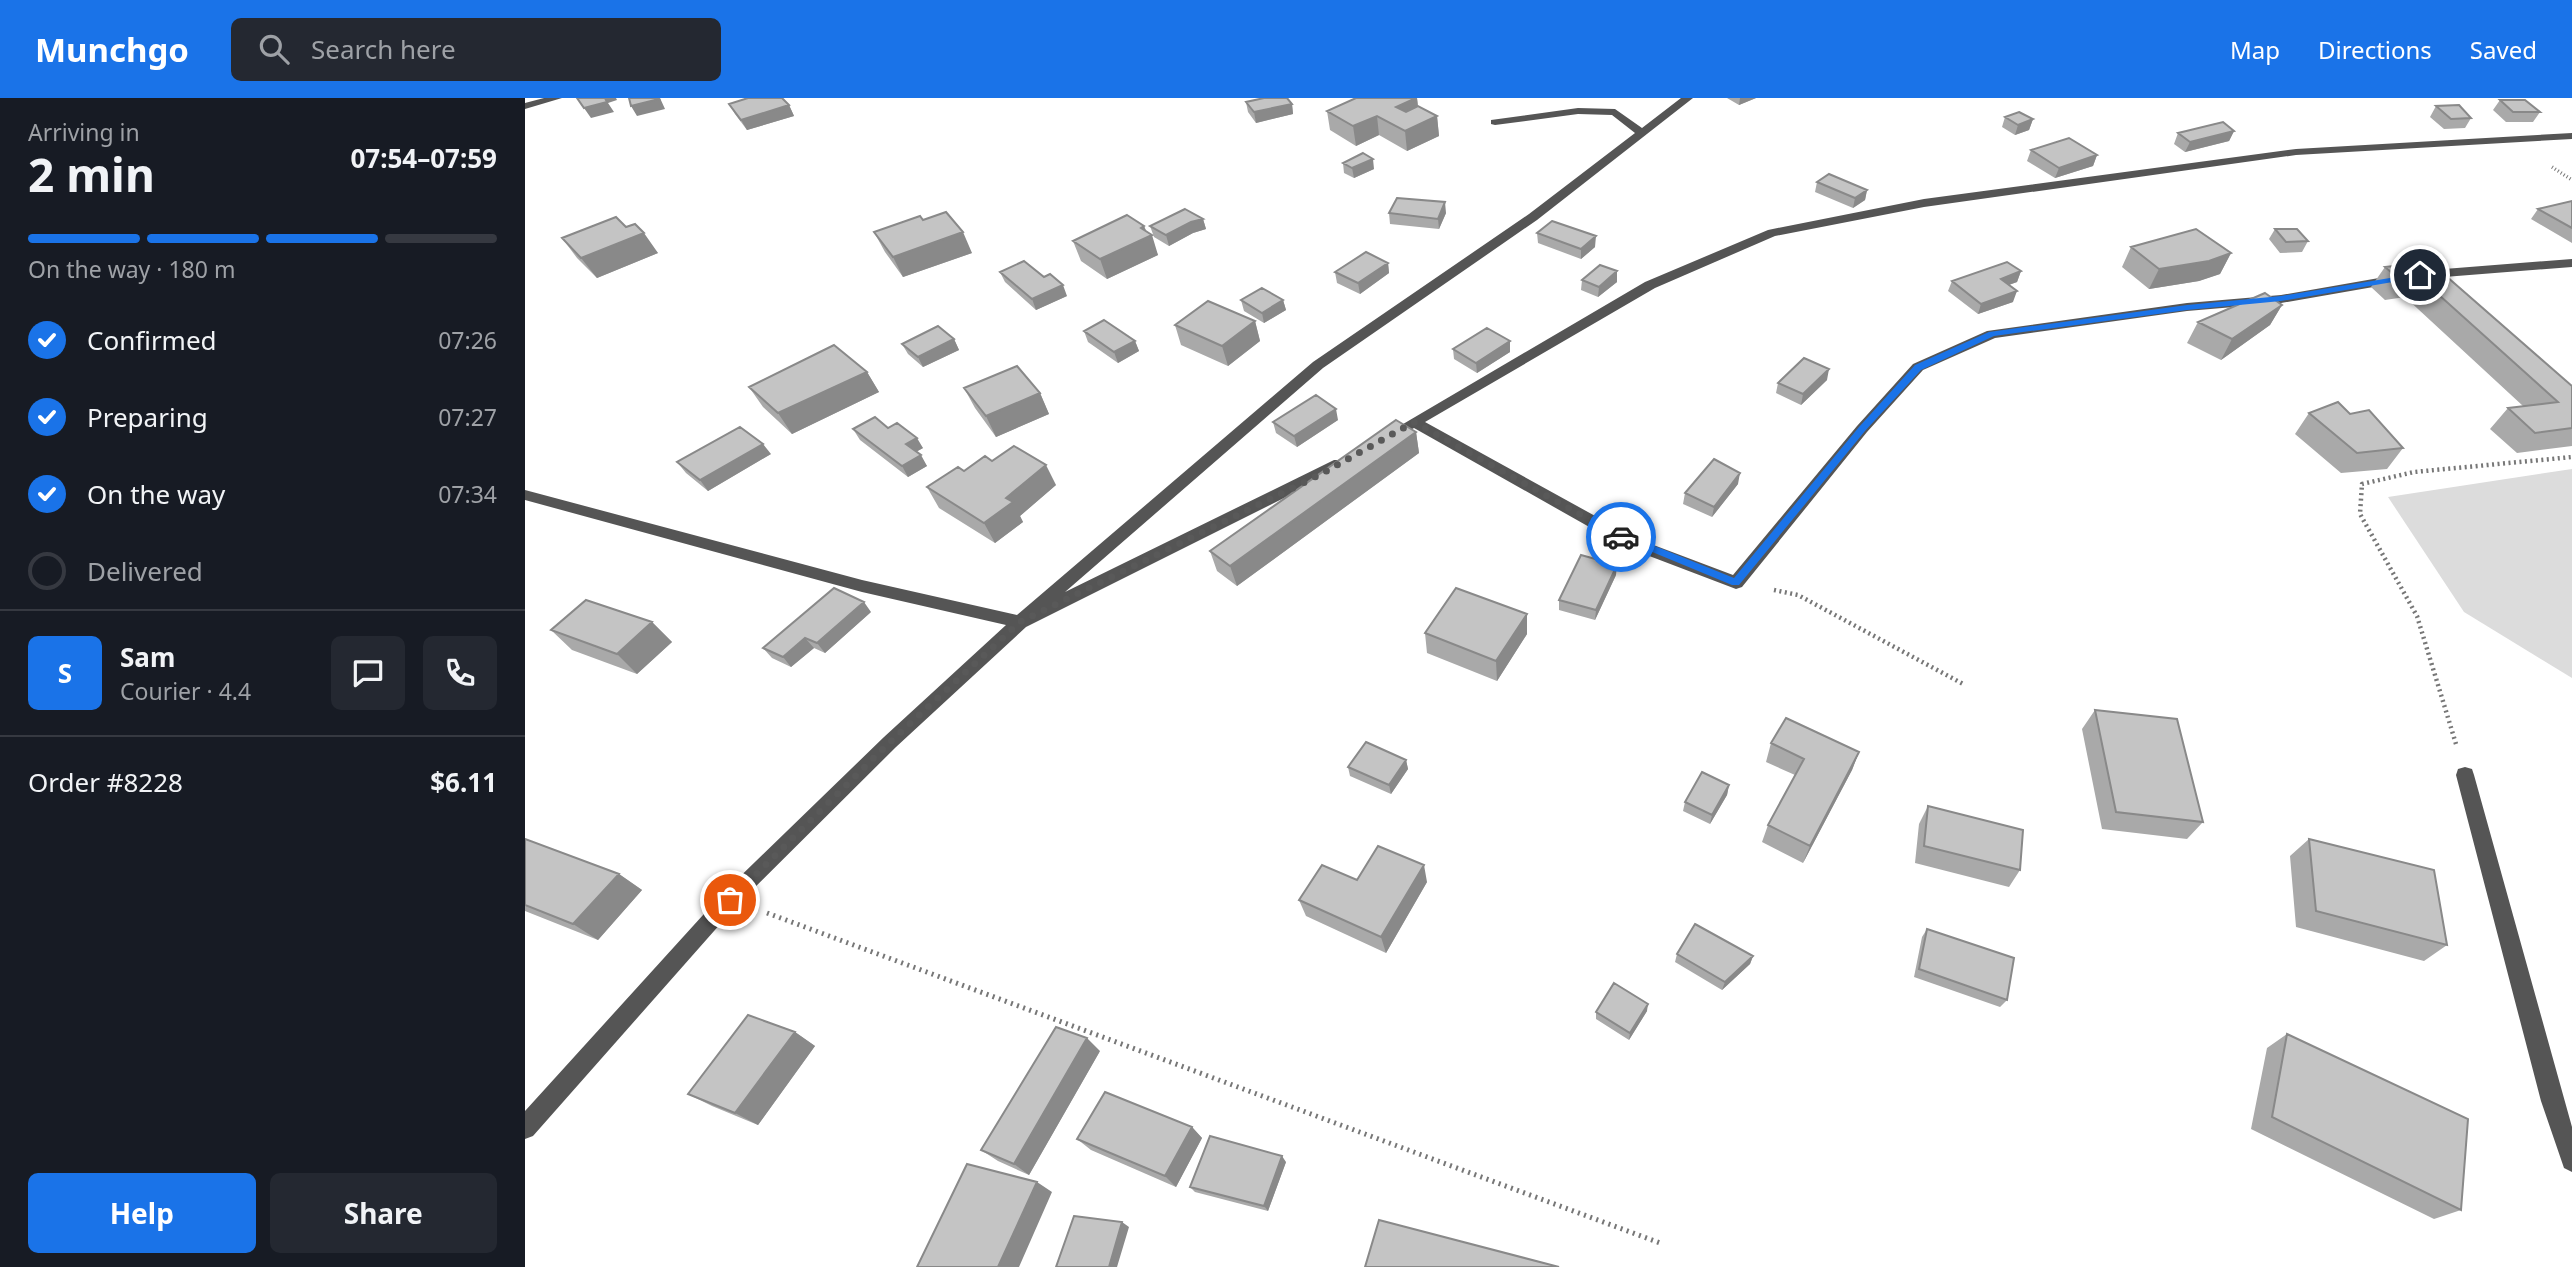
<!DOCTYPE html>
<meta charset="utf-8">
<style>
:root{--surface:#171b24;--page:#242831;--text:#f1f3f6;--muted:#9ea1a6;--line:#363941;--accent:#1a73e8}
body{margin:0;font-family:"Noto Sans",sans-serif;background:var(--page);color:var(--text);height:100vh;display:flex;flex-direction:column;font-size:26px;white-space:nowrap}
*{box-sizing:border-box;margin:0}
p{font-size:23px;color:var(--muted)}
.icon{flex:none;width:38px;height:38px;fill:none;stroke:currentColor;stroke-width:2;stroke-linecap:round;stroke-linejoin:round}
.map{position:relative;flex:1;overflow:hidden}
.details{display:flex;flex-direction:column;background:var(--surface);width:525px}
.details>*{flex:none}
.pin{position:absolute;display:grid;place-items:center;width:60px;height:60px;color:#fff;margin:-30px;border:4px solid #fff;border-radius:50%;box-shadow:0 2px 7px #0007}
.courier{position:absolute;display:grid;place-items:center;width:70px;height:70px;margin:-35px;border:5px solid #1a73e8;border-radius:50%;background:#fff;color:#222;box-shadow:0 2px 9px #0007}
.overview em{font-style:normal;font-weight:700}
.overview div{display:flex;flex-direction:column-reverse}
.overview{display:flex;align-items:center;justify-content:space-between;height:119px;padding:0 28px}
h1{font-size:46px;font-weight:700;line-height:52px}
.bar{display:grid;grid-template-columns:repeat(4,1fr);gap:10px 7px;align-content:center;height:84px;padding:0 28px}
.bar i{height:9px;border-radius:5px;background:var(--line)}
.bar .current{background:var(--accent)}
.bar p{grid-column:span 4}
.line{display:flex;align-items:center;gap:18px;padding:0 28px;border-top:2px solid var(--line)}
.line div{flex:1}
.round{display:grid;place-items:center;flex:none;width:74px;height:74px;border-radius:10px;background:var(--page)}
ol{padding:0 28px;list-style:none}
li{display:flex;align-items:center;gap:21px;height:77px}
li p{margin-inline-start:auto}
li .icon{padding:7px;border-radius:50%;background:var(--accent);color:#fff;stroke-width:4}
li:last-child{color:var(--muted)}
li i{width:38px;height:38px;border:4px solid var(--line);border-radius:50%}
.button{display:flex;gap:14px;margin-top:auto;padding:14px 28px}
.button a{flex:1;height:80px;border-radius:10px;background:var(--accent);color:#fff;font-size:28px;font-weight:700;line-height:80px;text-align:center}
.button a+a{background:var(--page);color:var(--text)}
header{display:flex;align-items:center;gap:42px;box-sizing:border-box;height:98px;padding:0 35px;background:var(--accent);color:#fff}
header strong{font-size:33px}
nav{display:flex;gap:38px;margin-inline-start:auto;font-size:24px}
.search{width:490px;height:63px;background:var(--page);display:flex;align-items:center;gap:18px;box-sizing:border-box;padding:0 24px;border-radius:10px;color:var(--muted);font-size:26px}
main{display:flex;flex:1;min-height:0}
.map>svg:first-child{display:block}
.green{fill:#dcdcdc}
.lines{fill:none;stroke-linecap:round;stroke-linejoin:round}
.path-far2{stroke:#777;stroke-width:3.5;stroke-dasharray:1 2.5;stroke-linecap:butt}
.path-far1{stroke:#777;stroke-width:4.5;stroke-dasharray:2 3.5;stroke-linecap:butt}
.path{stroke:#777;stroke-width:5;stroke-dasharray:2 4.5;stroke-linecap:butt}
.minor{fill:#555;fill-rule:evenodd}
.wall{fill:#a9a9a9}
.shaded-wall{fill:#898989}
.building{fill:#c4c4c4;stroke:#898989;stroke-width:2}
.route{fill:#1a73e8}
.done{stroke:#595959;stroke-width:7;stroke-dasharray:0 12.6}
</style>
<header>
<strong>Munchgo</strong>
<div class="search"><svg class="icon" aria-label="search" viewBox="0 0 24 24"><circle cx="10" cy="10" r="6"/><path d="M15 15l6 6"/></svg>Search here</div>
<nav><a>Map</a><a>Directions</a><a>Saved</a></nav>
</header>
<main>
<section class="details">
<div class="overview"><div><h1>2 min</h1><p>Arriving in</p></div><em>07:54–07:59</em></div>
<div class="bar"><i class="current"></i><i class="current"></i><i class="current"></i><i></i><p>On the way · 180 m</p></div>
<ol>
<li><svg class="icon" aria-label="check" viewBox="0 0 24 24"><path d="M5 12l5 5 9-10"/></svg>Confirmed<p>07:26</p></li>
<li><svg class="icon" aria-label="check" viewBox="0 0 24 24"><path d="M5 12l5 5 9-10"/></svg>Preparing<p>07:27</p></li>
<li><svg class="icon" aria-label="check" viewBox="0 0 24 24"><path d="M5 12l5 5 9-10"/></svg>On the way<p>07:34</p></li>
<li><i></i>Delivered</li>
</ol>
<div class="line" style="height:126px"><b class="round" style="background:var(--accent);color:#fff">S</b><div><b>Sam</b><p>Courier · 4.4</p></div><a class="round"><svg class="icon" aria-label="chat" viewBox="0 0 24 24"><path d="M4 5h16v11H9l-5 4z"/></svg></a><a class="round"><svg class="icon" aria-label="phone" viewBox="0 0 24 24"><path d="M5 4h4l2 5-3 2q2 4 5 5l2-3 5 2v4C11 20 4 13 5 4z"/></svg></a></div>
<div class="line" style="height:91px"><div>Order #8228</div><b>$6.11</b></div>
<div class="button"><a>Help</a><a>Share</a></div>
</section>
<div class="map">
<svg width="2047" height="1169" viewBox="0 0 2047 1169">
<rect width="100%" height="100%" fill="#fff"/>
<path class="green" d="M2047,371V580L1939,514L1863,399Z"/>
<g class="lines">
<path class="path-far2" d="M2027,69L2047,82"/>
<path class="path-far1" d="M1249,492L1273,497L1440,587
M1931,646L1892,518L1835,416L1837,386L1889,374L2047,359"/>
<path class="path" d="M242,815L1135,1145"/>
<path class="minor" d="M19,0H37L0,11V5Z
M1156,0H1168L1012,122L798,270L540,494L809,362H819L821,366L819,370L501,529L371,649L212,807L8,1038L0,1041V1013L198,795L359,639L481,527L337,494L0,402V392L337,482L492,517L788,264L1004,116L1110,35L1087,17L1053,16L970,27L966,26V22L1053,10L1090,11L1117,30Z
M2047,35V41L1771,57L1399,109L1250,138L1130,190L900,324L1110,440L1208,477L1332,328L1388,266L1462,233L1662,205L1756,197L1894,173L2047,161V169L1894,181L1756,205L1662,213L1470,240L1398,272L1342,334L1217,489L1211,491L1098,448L889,330L863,344L856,339L1120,184L1243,132L1399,101L1771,51Z
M1940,669L1947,671L1949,677L2047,1029V1074L2039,1070L2016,1003L1931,677L1933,671Z"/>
</g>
<path class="wall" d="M831,0H892L893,8L912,18L914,38L882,53L854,37L831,48L805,32L802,13Z
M1202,0H1231L1214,7Z
M1975,2L2015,14L2008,24H1981L1968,12Z
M721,4L767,6L768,16L731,25L723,14Z
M204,6L264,7L269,18L222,32L210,16Z
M1911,8L1946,20L1940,30L1919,31L1905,19Z
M1480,19L1508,21L1504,32L1490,37L1477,29Z
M1709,33L1704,43L1660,54L1649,46L1653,35Z
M1506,52L1572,57L1568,68L1530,80L1502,63Z
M818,65L849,71L829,80L819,75Z
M1292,84L1342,92L1340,102L1328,110L1290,94Z
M2047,103V145L2006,121L2013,111Z
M864,115H921L914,131L865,126Z
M678,121L681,131L668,135L644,148L629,139L625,128Z
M398,122L447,155L378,179L360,154L349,134Z
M619,128L633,157L582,181L556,163L548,143Z
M101,129L133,155L72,180L52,160L37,140Z
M1750,131L1783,143L1777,154L1755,155L1744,141Z
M1012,135L1070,149L1056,161L1013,145Z
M1606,149L1706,155L1695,176L1674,183L1624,191L1597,169Z
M1905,164L2047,288V348L1992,355L1965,331L1983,310L1998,308L1880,199L1860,202L1846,189L1860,169Z
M863,165L864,175L835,196L812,185L810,174Z
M1496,173L1492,184L1484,187L1488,204L1453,216L1423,193L1427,183Z
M475,174L542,198L511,212L480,184Z
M1057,182L1092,184L1073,199L1056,192Z
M716,202H758L761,212L739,225L719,213Z
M1757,207L1745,227L1696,262L1662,245L1673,224Z
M730,223L735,243L703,268L656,247L650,227Z
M559,233L610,243L614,253L593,265L563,244Z
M429,241L434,252L398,269L383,256L377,246Z
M985,243V254L952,275L929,261L928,251Z
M342,274L354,294L267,336L238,309L224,289Z
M1302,282L1276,307L1251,295L1253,285Z
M439,290L515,295L524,316L471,339L450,310Z
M1784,315L1825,316L1878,350L1862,371L1816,375L1770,336Z
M813,322L772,349L751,335L748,324Z
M363,330L398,350L391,354L402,368L383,379L335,342L328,331Z
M891,334L894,355L712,488L692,473L685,453Z
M246,356L183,393L161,375L152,364Z
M467,363L531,387L495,418L498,424L470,445L414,410L402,389L439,373Z
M1213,386L1187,419L1158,406L1160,395Z
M1091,477L1070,522L1034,512V502Z
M346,514L300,555L289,550L266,569L247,560L238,550Z
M1002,516V536L972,583L902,555L900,535Z
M127,524L147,544L112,576L47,552L26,532Z
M1570,612L1678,724L1662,741L1577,731L1557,631Z
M1246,645L1334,654L1327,672L1278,765L1237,744L1243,727L1270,677L1241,664Z
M881,662L883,671L866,696L825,678L823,669Z
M1204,687L1202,697L1185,726L1158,713L1160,704Z
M1403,708L1495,772L1484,789L1390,765L1394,726Z
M0,741L94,776L117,792L73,842L0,813Z
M1784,741L1922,847L1899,863L1771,829L1765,758Z
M902,784L861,855L781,818L774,802Z
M1402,831L1482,902L1475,909L1389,879L1397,839Z
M1152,856L1228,858L1225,866L1197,892L1150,864Z
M1122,913L1104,942L1071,921V914Z
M270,934L290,948L233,1027L187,1008L163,996Z
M1762,936L1936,1112L1909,1121L1726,1031L1742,950Z
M575,953L504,1077L473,1063L456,1052Z
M667,1029L677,1040L651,1089L566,1052L552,1041Z
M761,1064L743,1113L670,1094L665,1089Z"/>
<path class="shaded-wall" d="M79,0H91L92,2L83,5L89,14L66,20L59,10Z
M135,0L140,11L112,18L106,8Z
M891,0H892L894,19L873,28L871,9Z
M1215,0H1231L1214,7Z
M767,6L768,16L731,25L729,14Z
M264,7L269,18L222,32L216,22Z
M852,18L854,37L831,48L828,28Z
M912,18L914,38L882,53L880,33Z
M1508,21L1504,32L1490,37L1493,27Z
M1709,33L1704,43L1660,54L1665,44Z
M1572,57L1568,68L1530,80L1534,70Z
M848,61L849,71L829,80L827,70Z
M1342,92L1340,102L1328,110L1330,100Z
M920,104L921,115L914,131L913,121Z
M678,121L681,131L668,135L644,148L641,137L666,124Z
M619,128L623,139L627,137L633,157L582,181L575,161Z
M438,134L447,155L378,179L368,159Z
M119,135L133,155L72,180L56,160Z
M1071,138L1070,149L1056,161V151Z
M1706,155L1695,176L1674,183L1624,191L1634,171Z
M863,165L864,175L835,196L833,185Z
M1092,173V184L1073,199L1074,189Z
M1496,173L1492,184L1472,191L1476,181Z
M538,187L542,198L511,212L507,201Z
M1492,193L1488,204L1453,216L1456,206Z
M758,202L761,212L739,225L737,215Z
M1757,207L1745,227L1696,262L1707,241Z
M730,223L735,243L703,268L697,248Z
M429,241L434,252L398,269L393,259Z
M610,243L614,253L593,265L589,254Z
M985,243V254L952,275L951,265Z
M1304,271L1302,282L1276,307L1278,296Z
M342,274L354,294L267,336L253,315Z
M515,295L524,316L471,339L461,318Z
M811,311L813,322L772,349L769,338Z
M891,334L894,355L712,488L705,468Z
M392,340L398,350L387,356L381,346Z
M238,346L246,356L183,393L175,382Z
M396,357L402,368L383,379L377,368Z
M521,367L531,387L495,418L498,424L470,445L459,425L481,400Z
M1215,375L1213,386L1187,419L1189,409Z
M1092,467L1091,477L1070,522L1071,512Z
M339,504L346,514L300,555L292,545Z
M1002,516V536L972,583L971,563Z
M127,524L147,544L112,576L92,556Z
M280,540L289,550L266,569L258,559Z
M1334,654L1327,672L1278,765L1285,748Z
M881,662L883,671L866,696L864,687Z
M1204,687L1202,697L1185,726L1187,717Z
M899,767L902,784L861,855L856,839Z
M94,776L117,792L73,842L48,826Z
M1228,858L1225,866L1197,892L1200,884Z
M1123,906L1122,913L1104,942L1105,935Z
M270,934L290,948L233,1027L210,1015Z
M562,940L575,953L504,1077L489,1066Z
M667,1029L677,1040L651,1089L640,1078Z
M757,1058L761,1064L743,1113L739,1108Z
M512,1084L527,1094L494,1169H473Z
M597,1124L604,1129L592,1169H584Z"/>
<path class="building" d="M52,0H80L82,4L59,10Z
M104,0H133L134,1L106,8Z
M223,0H257L264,7L216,22L204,6Z
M739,0H762L767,6L729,14L721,4Z
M831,0H891L871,9L881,14L893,8L912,18L880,33L852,18L828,28L802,13Z
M1975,2H2000L2015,14H1988Z
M1934,7L1946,20L1926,21L1911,8Z
M1494,14L1508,21L1493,27L1480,19Z
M1698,24L1709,33L1665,44L1653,35Z
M1544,40L1572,57L1534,70L1506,52Z
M838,55L848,61L827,70L818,65Z
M1304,76L1342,92L1330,100L1292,84Z
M872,100L920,104L913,121L864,115Z
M2047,103V130L2013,111Z
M660,111L678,121L666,124L641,137L625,128Z
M421,114L438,134L368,159L349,134L395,118L398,122Z
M602,117L619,128L616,130L627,137L575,161L548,143Z
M91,119L101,129L110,126L119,135L56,160L37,140Z
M1027,123L1071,138L1056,151L1012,135Z
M1671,131L1706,155L1684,163L1634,171L1606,149Z
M1750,131H1772L1783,143L1761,144Z
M841,154L863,165L833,185L810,174Z
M499,163L519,179L525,176L538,187L507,201L475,174Z
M1482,164L1496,173L1476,181L1492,193L1456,206L1427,183Z
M1905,164L2047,288V330L2010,335L1983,310L2033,304L1894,179L1874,181L1860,169Z
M1075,167L1092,173L1074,189L1057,182Z
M737,190L758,202L737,215L716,202Z
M1740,195L1757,207L1707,241L1673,224Z
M683,203L730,223L697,248L650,227Z
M579,222L610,243L589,254L559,233Z
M413,228L429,241L393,259L377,246Z
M962,230L985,243L951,265L928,251Z
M309,247L342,274L253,315L224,289Z
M1279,260L1304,271L1278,296L1253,285Z
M492,268L515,295L461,318L439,290Z
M791,297L811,311L769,338L748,324Z
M1813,304L1825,316L1844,312L1878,350L1832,355L1784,315Z
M350,319L363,330L372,325L392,340L381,346L396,357L377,368L328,331Z
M871,322L891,334L705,468L685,453Z
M215,329L238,346L175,382L152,364Z
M489,348L521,367L481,400L488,404L459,425L402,389L433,369L439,373L460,358L467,363Z
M1189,361L1215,375L1189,409L1160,395Z
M1056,457L1092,467L1071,512L1034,502Z
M309,490L339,504L292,545L280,540L258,559L238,550Z
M931,490L1002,516L971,563L900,535Z
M61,502L127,524L92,556L26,532Z
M1570,612L1652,621L1678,724L1591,714Z
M1261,620L1334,654L1285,748L1243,727L1279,661L1246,645Z
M841,644L881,662L864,687L823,669Z
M1177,674L1204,687L1187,717L1160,704Z
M1403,708L1498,732L1495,772L1399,748Z
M0,741L94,776L48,826L0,807Z
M1784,741L1909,772L1922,847L1791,813Z
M853,748L899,767L856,839L774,802L797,767L832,782Z
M1170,826L1228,858L1200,884L1152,856Z
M1402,831L1489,860L1482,902L1394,871Z
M1089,885L1123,906L1105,935L1071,914Z
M223,917L270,934L210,1015L163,996Z
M531,929L562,940L489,1066L456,1052Z
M1762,936L1943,1021L1936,1112L1747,1019Z
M580,994L667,1029L640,1078L552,1041Z
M685,1038L757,1058L739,1108L665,1089Z
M442,1066L512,1084L473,1169H392Z
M549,1118L597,1124L584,1169H531Z
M854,1122L1034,1169H840Z"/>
<path class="route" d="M1895,175L1897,179L1756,203L1662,212L1469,238L1396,272L1340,333L1214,487H1207L1091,439L1100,436L1209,480L1334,329L1390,267L1464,234L1662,207L1756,198Z"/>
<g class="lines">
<path class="done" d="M205,802L365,644L495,524L796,376L889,324L1096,439"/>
</g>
</svg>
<div class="pin" style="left:205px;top:802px;background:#ea580c"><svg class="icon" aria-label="bag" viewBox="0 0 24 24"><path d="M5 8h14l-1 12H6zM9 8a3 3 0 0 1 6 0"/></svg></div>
<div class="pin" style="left:1895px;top:177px;background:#1f2937"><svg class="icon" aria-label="home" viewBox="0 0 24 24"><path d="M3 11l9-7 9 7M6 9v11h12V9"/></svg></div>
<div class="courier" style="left:1096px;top:439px"><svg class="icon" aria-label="car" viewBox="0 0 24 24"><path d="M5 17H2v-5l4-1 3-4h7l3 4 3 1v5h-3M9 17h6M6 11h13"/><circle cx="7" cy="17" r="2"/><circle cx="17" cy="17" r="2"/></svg></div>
</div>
</main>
